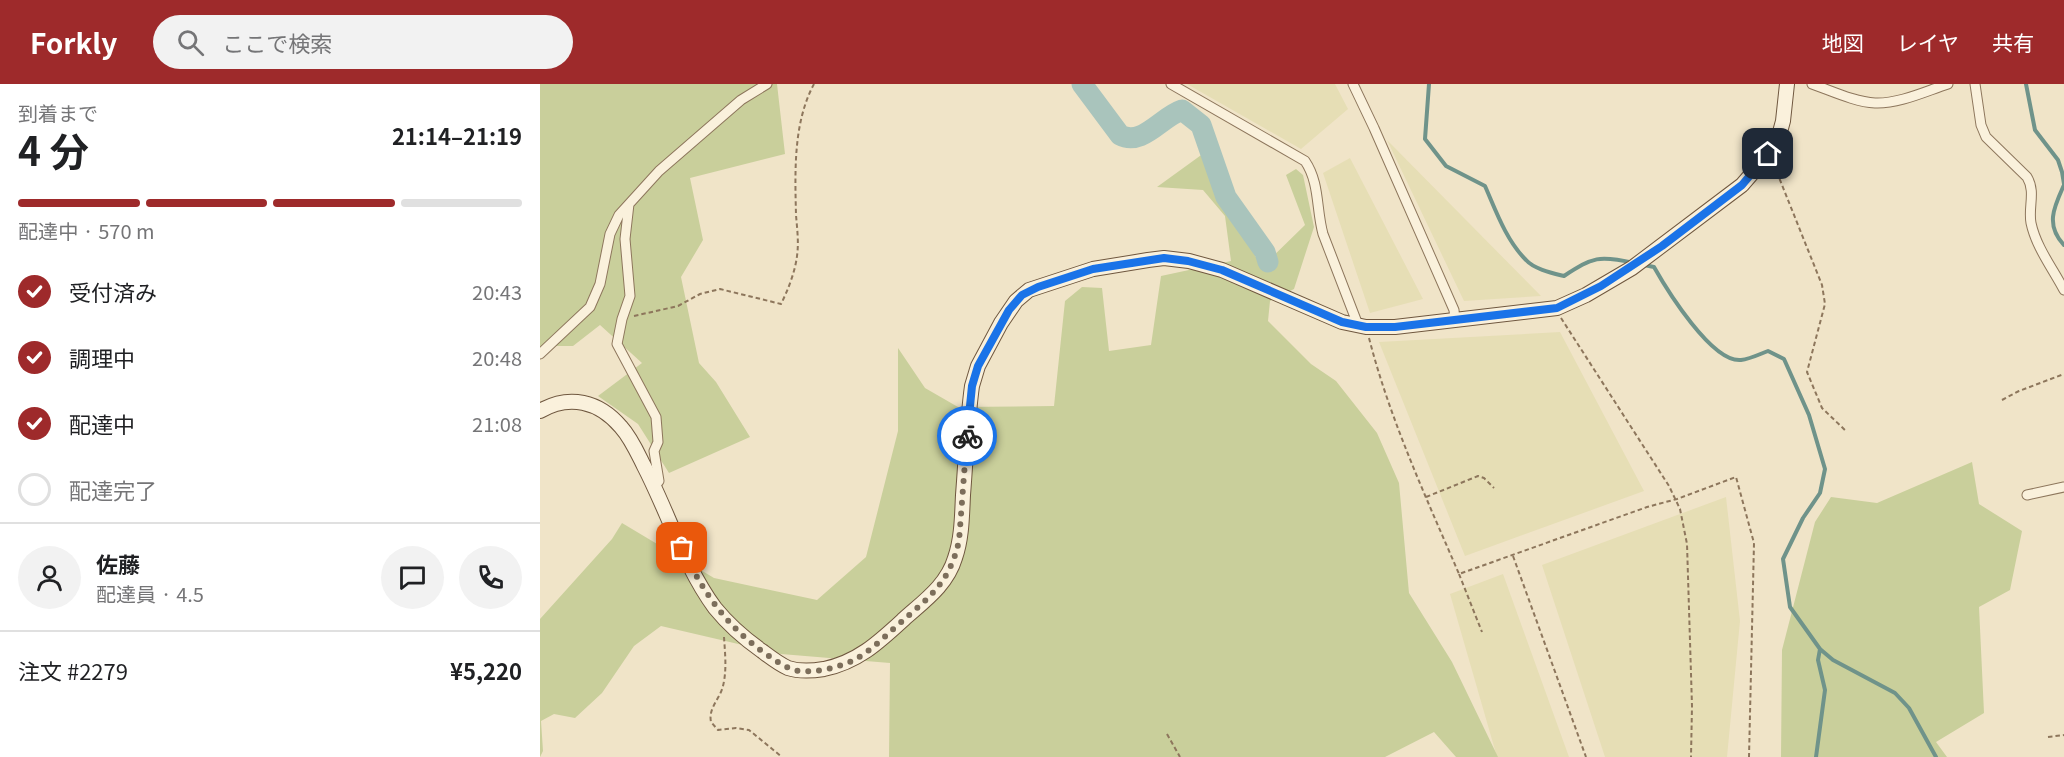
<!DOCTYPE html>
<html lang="ja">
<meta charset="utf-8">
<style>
:root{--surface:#fff;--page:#f2f2f2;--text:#202124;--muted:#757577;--line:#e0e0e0;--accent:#9e2a2b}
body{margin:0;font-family:Georgia,"Noto Sans JP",serif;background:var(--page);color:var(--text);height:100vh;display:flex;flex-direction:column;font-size:22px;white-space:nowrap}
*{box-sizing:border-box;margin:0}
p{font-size:20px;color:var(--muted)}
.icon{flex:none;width:33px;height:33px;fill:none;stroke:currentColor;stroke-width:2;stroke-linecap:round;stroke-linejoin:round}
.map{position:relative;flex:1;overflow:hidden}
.details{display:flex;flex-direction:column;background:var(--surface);width:540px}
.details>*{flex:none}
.pin{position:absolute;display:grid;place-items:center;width:51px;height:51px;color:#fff;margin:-26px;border-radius:12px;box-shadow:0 3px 9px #0006}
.courier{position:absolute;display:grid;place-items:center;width:60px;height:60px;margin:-30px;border:4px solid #1a73e8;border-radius:50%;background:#fff;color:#222;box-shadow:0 2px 8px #0007}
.head em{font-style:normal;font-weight:700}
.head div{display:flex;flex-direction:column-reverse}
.head{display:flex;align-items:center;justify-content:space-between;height:102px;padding:0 18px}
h1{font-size:39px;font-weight:700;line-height:45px}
.bar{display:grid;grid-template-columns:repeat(4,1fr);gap:9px 6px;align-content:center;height:72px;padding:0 18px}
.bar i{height:8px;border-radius:4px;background:var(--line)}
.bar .selected{background:var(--accent)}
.bar p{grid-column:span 4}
.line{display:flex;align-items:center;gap:15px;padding:0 18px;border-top:2px solid var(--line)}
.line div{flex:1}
.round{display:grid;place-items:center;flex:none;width:63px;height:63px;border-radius:32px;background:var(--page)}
ol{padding:0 18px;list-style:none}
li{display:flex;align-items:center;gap:18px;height:66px}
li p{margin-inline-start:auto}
li .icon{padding:6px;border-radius:50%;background:var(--accent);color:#fff;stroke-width:4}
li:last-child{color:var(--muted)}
li i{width:33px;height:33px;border:3px solid var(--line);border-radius:50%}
header{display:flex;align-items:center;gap:36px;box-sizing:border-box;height:84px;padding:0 30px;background:var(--accent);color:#fff}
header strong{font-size:28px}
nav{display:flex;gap:33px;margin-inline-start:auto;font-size:21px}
.search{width:420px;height:54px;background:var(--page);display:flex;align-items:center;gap:15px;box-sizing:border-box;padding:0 21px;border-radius:33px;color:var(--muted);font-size:22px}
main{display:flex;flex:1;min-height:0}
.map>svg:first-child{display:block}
.farmland{fill:#e6deb5}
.green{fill:#c9cf9b}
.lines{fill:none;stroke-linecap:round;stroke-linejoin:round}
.stream{stroke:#6f938a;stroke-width:4}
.river{stroke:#a9c4bc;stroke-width:21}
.street-casing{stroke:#8d765c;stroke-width:11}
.secondary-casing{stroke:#6f573f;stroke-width:16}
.path{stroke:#8d765c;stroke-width:2;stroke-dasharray:4.5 3;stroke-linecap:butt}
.street{stroke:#faf1dc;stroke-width:9}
.secondary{stroke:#faf1dc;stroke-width:14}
.done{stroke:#7c6e5b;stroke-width:6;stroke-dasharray:0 10.8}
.route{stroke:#1a73e8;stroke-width:8}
</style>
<header>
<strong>Forkly</strong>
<div class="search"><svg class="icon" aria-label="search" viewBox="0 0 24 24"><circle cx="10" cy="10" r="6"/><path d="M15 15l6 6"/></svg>ここで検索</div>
<nav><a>地図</a><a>レイヤ</a><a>共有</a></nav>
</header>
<main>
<section class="details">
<div class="head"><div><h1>4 分</h1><p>到着まで</p></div><em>21:14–21:19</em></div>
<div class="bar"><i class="selected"></i><i class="selected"></i><i class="selected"></i><i></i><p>配達中 · 570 m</p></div>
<ol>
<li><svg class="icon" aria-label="check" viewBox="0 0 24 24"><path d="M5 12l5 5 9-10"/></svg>受付済み<p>20:43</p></li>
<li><svg class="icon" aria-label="check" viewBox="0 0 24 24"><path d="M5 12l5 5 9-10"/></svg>調理中<p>20:48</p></li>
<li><svg class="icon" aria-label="check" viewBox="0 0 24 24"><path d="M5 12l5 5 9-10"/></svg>配達中<p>21:08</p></li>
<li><i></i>配達完了</li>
</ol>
<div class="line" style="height:108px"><a class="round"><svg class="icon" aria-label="person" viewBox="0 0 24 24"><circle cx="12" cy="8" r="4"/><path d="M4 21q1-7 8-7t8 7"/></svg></a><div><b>佐藤</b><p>配達員 · 4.5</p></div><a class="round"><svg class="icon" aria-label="chat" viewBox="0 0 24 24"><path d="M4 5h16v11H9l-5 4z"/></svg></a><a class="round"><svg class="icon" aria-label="phone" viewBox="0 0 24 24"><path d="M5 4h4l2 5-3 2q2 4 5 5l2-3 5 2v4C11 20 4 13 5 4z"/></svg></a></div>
<div class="line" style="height:78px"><div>注文 #2279</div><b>¥5,220</b></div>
</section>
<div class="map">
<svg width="1524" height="673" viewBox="0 0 1524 673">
<rect width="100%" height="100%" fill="#f0e4c8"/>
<path class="farmland" d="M647,0H795L808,25L761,65Z
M847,56L1001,212L924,217Z
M810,74L883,215L830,229L783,89Z
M1020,248L1104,407L925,472L839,258Z
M1186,413L1200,537L1187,673H1065L1002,481Z
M963,490L1029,673H957L910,510Z"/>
<path class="green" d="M0,0H237L245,70L150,94L163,156L141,193L159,279L176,298L210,353L129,389L98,340L58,312L102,279L60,241L33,262H0Z
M664,69L682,117L722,183L765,141L746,91L756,85L763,91L774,143L754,205L730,217L728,237L771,280L796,297L837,349L859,399L869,509L912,578L958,673H916L894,648L845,673H349L350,579L241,570L121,542L94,562L62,609L35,634L14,630L1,637L3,667L0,673V535L72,455L82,439L174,494L277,516L326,473L358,347V264L385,304L418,323L514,322L525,217L542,203L562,204L569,267L611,261L621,192L691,177L685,132L663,106L617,103Z
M1432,378L1439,420L1482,447L1470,506L1439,523L1444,629L1396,658L1407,673H1241L1242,566L1275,438L1291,413L1337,419Z"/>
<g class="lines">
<path class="stream" d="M889,0L885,55L906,82L945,102C956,127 966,156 986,176C994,185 1012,189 1024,192C1053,173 1059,171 1094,179
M1486,0L1495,46L1518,76L1522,88L1524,100
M1524,101C1514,123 1505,141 1524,161
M1104,181L1114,183C1127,206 1172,279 1201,276C1210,275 1220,270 1228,267L1244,275L1269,331L1285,385L1280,409L1263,434L1243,475L1250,523L1280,565L1293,576L1355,609L1369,624L1396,673
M1276,673L1285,606L1278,576L1280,565"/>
<path class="river" d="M542,0L580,51C602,63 621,33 642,26L661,41L686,113L725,168L728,178"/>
<defs>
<path id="street" d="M631,0L765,77C780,99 776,125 783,150L818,241
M813,0L834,44L914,226L915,236
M1272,0C1292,7 1315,18 1335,19C1359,20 1386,7 1408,0
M1435,0L1441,41L1446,53L1487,93C1496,108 1488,123 1491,139C1496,163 1513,185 1524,206
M89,120L85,155L90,212L82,235L77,260L116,333L118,358L114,367L119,397L115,402
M0,270L50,223L60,200L70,150L79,131L119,87L201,16L227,0
M1487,411L1524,403"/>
<path id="secondary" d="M0,327C29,310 59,317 81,343C91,354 97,368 104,382C128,428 144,482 175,524C188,540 205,555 222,567C230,573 239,580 248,584C260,588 272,587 284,585C318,578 339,558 364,535C384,517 407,501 415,474C422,454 422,431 423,411C426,374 427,338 432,302L438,282L461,239L476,217L489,206L553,185L608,176L624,174L649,177L682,186L802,238L826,243H855L1017,224L1046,211L1092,184L1202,101L1228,71L1240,48L1243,37L1247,0"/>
</defs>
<use href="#street" class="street-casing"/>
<use href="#secondary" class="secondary-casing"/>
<path class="path" d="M1234,81L1282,201L1285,220L1267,288L1282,324L1307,348
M94,232L138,222L160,210L180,205L241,220C248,206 255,188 257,172C259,158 257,144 256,131C255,88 253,39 274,0
M1021,234L1129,402L1140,425L1147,460L1152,622L1151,673
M829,254C850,336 886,413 919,490L1107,423L1137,415L1196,393L1214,459L1209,673
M1462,316L1479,307L1524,290
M886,413L938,392L944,394L954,404
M973,472L1046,673
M919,490L942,548
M184,553C185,569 187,586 183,602C180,615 168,624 171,638L178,646L196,644L209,646L242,673
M627,650L640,673
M1508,653L1524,651"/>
<use href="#street" class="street"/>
<use href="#secondary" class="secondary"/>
</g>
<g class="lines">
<path class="done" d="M142,464C162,507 187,543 226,570C235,576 244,583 254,586C272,590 296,584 312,577C330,568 344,553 359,540C390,512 409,500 419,457L427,352"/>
<path class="route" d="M427,352L432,302L438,282L469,226L482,211L498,203L553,185L624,174L648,177L682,186L802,238L826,243H855L1017,224L1061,202L1122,162L1202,101L1228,70"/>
</g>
</svg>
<div class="pin" style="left:142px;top:464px;background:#ea580c"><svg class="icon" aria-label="bag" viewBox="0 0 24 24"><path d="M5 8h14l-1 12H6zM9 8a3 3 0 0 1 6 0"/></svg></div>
<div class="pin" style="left:1228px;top:70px;background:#1f2937"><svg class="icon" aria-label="home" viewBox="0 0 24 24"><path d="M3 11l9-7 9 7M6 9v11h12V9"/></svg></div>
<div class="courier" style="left:427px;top:352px"><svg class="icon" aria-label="bike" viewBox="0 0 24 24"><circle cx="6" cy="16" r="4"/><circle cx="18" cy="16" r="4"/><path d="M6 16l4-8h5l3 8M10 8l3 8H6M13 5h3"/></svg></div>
</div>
</main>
